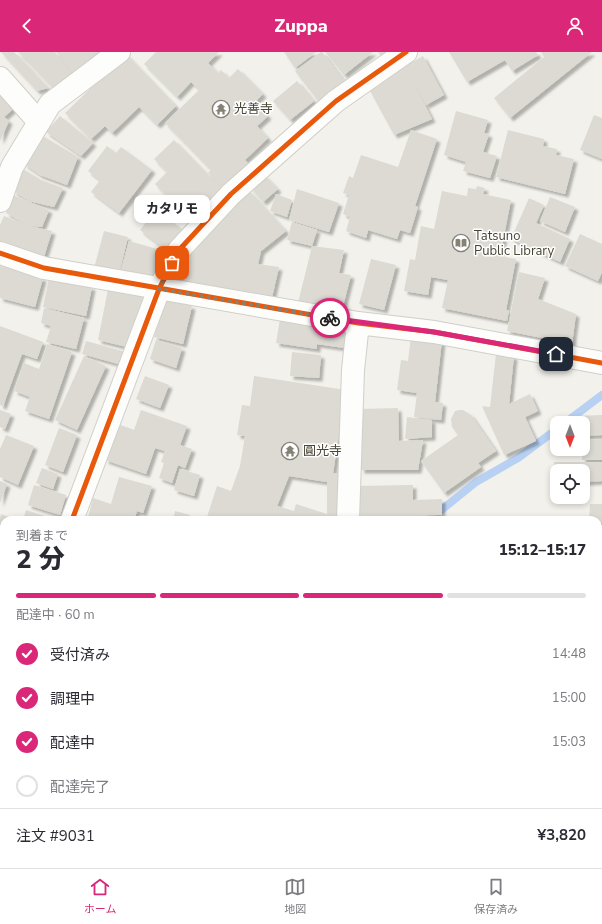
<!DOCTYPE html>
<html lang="ja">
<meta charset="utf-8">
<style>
:root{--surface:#fff;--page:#f7f7f7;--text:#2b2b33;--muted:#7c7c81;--line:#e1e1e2;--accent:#db2777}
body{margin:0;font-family:"Nunito Sans","Noto Sans JP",sans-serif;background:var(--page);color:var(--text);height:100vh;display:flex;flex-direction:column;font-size:15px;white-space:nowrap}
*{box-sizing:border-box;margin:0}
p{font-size:13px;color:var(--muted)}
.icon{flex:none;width:22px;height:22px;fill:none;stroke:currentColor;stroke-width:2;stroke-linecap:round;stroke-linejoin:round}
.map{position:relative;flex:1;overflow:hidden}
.details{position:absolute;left:0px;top:464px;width:602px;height:352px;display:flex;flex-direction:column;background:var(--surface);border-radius:12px 12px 0 0;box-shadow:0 2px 6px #0003}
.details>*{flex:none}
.needle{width:26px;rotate:180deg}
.controls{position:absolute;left:550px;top:364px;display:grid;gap:8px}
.controls a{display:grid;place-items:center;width:40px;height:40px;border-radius:8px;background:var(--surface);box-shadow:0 2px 6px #0003;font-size:20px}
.pin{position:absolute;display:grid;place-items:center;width:34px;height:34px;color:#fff;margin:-17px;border-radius:8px;box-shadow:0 2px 6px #0006}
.courier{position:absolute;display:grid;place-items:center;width:40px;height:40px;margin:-20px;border:3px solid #db2777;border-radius:50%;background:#fff;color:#222;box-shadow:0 1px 5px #0007}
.bubble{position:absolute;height:28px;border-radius:8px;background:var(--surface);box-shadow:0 2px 6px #0003;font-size:13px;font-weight:800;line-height:28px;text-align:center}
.overview em{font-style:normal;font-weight:800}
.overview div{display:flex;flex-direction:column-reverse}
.overview{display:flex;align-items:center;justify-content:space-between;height:68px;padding:0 16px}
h1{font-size:26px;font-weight:800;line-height:30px}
.bar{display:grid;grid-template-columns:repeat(4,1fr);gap:6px 4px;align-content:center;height:48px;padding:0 16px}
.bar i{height:5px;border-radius:3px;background:var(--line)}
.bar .on{background:var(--accent)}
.bar p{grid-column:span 4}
.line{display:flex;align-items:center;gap:10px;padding:0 16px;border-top:1px solid var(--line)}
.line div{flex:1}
ol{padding:0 16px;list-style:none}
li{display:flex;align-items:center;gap:12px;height:44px}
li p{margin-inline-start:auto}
li .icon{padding:4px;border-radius:50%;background:var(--accent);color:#fff;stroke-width:4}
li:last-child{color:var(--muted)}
li i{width:22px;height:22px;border:2px solid var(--line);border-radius:50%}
header{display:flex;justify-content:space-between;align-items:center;height:52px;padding:0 16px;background:var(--accent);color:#fff;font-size:18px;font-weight:800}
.tab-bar{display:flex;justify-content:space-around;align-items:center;height:56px;border-top:1px solid var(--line);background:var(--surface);font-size:11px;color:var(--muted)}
.tab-bar a{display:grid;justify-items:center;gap:2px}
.tab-bar .on{color:var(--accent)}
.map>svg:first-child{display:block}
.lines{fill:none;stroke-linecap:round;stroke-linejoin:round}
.stream{stroke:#b8d1f3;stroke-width:8}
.building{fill:#dcdad3;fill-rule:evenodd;filter:url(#shadow)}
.minor-casing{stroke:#d0cfc8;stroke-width:24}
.tertiary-casing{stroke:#d0cfc8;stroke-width:24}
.minor{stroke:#fdfdfc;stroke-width:22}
.tertiary{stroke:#fdfdfc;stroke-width:22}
.cycleway-casing{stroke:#fff;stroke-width:8}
.cycleway{stroke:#e8590c;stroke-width:5}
.done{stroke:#848175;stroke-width:4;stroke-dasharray:0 7.2}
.route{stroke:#db2777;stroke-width:5}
.labels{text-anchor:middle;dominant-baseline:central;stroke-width:3;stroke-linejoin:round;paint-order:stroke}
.poi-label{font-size:13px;fill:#494535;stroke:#fff;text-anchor:start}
</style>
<header><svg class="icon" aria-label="back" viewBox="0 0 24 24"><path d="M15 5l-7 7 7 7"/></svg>Zuppa<svg class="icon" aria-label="person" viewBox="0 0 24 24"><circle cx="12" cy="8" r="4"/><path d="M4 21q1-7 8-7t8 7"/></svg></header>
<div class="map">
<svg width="602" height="816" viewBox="0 0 602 816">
<defs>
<filter id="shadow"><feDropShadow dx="3.5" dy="3.5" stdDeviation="1" flood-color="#0004"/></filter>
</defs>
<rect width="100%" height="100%" fill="#f2f1eb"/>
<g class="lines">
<path class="stream" d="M565,371L602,343
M429,468L476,430L518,406L557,377
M113,816V812"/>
</g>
<path class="building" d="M1,0H14L48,36L37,39Z
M18,0H55L73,23L55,38Z
M56,0H103L74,23Z
M156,0H219L208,11L218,21L221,18L229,26L238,17L263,42L255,50L268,64L257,74L268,86L245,108L251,114L225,139L208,121L211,118L165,71L199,38L191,30L177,45L144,12Z
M284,0H316L295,16Z
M321,0H322L345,30L319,50L295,19Z
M325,0H373L344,23Z
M378,0H392L383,7Z
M449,0H536L538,3L512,19L505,8L467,30Z
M541,0H592L510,66L494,46L544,5Z
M126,2L176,54L157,73L139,55L112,81L105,74L91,87L65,61Z
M423,4L444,43L426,53L413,30L432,67L394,83L369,37L405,14Z
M297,29L314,49L290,68L273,49Z
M0,42L13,57L4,65L9,69L0,89Z
M456,59L488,68L484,81L489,82L483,100L497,104L490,126L463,119L466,110L444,103Z
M594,63L602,66V107L580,98Z
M60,64L93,91L81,104L46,80Z
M411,78L437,87L415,154L418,155L410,181L400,178L397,187L368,178L366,186L346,179L350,165L343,162L349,143L343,141L349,124L353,126L361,103L398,115Z
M508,78L544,87L543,94L557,97L556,103L574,107L565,142L496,125Z
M41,83L78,105L67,133L40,123L24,112Z
M174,88L224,139L192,170L155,132L167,120L154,107Z
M107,94L116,101L121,95L152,118L119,161L91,140L100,128L88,119Z
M23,117L41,128L63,136L54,155L29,149L13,139Z
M264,123L278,137L263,150L250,135Z
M477,134L485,136L483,142L511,148L500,204L516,207L506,258H509L507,269L442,256L448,228L431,225L428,243L404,239L410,207L415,208L421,174L434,177L442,139L467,144L468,136L476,137Z
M297,137L339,151L329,180L289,168Z
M248,138L286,179L261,199L258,212L279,215L271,250L173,232L189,193Z
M276,142L292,148L287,165L270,159Z
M13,143L49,158L42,175L30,174L52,179L42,211L0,195V173L4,164L25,172L6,161Z
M550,145L575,155L565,180L540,169Z
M529,146L544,153L536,171L570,187L560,210L511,187Z
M156,158L183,178L167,199L140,178Z
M292,170L317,178L312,194L344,198L339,221L351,223L341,262L297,255L312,194L287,188Z
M104,179L128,185L118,226L93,220Z
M580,182L602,192V220L598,229L565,214Z
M129,189L164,199L154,231L120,221Z
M371,207L396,213L384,258L359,252Z
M0,214L43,226L35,255L0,246Z
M519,220L545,226L538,247L576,262L572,292L507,279Z
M49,226L92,235L86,264L43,255Z
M108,237L148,244L131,296L98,288Z
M164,247L192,254L183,292L154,285Z
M44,256L84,266L76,297L46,290L51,274L41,271Z
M280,267L354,278L351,297L317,292V297L276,291Z
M0,274L43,290L37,307L22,302L3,354L0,353Z
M411,284L442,288L435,350L443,351L441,368L414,365L417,341L397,338L401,308L408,309Z
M156,288L182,296L176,316L150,307Z
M86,289L126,300L122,313L82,302Z
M47,292L72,300L49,367L25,359L30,345L14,339L24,311L39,317Z
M292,300L321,303L319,326L290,324Z
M496,302L514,304L509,352L530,342L538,359L525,365L536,389L504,403L482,354L490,355Z
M84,304L106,314L77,378L55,368Z
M145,324L169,333L160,356L136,347Z
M254,324L346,338L333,421H343V468H206L217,434L231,439L240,414L245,384L237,383L242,353L250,354ZM289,424L327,430V462L296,452L294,459L277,454Z
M398,356L399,389L423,388L418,418H361L360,357Z
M0,358L11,362L5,377L0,375Z
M141,358L187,374L180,393L192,397L185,416L178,413L172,431L159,426L164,411L161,410L165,399L155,396L146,422L105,408L118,372L134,378Z
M459,358H463L471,363L496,399L478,411L481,415L444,441L421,409L458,383L452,375L451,367L455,359Z
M602,363V383L583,384V371H575V364Z
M407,365L432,368V385L405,387Z
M59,376L77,383L63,420L45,413Z
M6,383L34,394L18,433L0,425V397Z
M602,387V408H582L583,388Z
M554,410H602V429L583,430V419H557V430H554Z
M42,416L58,422L53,437L36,431Z
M180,417L200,423L194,444L174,438Z
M119,425L152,434L143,461L137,459L134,468H99L88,465L93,446L111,452Z
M0,429L7,432L0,451Z
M34,433L66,443L60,463L28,453Z
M413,433V448L442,447V463L413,464V468H356L355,434Z
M590,452H602V471H598V468H589Z
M26,458L58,468H23Z
M175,459L190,463L188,468H173Z
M1,462L16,468H4V481L0,480V466Z
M0,510L4,511V535L2,542H0Z
M0,552L4,553V584L0,583Z
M598,557L602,558V701H598Z
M0,594L4,595V610L0,609Z
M0,653H4V693H0Z
M0,712H4V739H0Z
M598,717H602V763H598Z
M2,749H4V772H2Z
M4,782V812H28V816H0V783Z
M48,812H69L70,814L49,816Z
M118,812H177V816H118Z
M261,812H314V813L296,816H262Z
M358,812H390L391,816H359Z
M407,812H446V816H407Z
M450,812H521V816H450Z
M531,812H593L592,816H531Z
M342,813V816H325V815Z"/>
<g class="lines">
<defs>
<path id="minor" d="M0,149L12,115L50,52L119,0
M0,201L44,216L358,271L434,280L602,311
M72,468L159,237L179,198L231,142L336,49L406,0
M348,468L353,318L358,271
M0,706L4,707
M598,715H602
M36,812V816
M350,812L351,816"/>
<path id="tertiary" d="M0,26L39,70"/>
</defs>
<use href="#minor" class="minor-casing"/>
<use href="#tertiary" class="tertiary-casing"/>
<use href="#minor" class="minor"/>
<use href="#tertiary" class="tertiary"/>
<defs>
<path id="cycleway" d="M0,201L44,216L358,271L434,280L602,311
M72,468L159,237L179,198L231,142L336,49L406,0"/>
</defs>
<use href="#cycleway" class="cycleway-casing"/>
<use href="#cycleway" class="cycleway"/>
</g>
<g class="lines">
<path class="done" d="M172,211L159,237L330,266"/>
<path class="route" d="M330,266L434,280L556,302"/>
</g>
<defs>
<symbol id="temple-ring" viewBox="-11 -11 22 22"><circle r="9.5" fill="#fff" stroke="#848175" stroke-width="1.5"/><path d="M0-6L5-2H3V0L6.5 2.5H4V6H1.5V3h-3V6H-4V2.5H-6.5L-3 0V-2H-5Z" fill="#848175"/></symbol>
<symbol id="library-ring" viewBox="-11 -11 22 22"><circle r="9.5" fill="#fff" stroke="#848175" stroke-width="1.5"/><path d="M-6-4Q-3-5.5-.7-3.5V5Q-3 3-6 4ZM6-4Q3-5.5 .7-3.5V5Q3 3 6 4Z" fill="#848175"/></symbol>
</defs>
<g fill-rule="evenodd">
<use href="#temple-ring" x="211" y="47" width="20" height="20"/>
<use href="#library-ring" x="451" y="181" width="20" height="20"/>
<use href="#temple-ring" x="280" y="389" width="20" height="20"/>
</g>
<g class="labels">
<g class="poi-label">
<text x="234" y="57">光善寺</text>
<text x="474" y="184">Tatsuno<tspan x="474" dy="15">Public Library</tspan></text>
<text x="303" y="399">圓光寺</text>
</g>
</g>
</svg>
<div class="controls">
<a><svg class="needle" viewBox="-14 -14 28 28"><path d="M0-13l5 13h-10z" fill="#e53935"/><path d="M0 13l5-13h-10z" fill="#7c7c81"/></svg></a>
<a><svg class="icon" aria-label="locate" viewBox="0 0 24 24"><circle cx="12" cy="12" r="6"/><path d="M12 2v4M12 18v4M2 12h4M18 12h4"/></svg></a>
</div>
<div class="pin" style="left:172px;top:211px;background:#ea580c"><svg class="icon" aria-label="bag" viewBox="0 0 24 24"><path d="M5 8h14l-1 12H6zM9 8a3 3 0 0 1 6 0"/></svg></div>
<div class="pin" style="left:556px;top:302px;background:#1f2937"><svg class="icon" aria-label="home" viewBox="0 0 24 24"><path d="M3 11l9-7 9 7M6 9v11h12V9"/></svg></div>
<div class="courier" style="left:330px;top:266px"><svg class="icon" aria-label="bike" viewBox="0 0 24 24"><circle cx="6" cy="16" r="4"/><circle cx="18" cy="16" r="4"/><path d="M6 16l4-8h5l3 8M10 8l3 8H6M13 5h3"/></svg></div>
<div class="bubble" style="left:134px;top:143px;width:76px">カタリモ</div>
<section class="details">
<div class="overview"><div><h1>2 分</h1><p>到着まで</p></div><em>15:12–15:17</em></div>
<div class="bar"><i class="on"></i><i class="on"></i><i class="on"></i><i></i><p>配達中 · 60 m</p></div>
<ol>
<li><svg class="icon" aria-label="check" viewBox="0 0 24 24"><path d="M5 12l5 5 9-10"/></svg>受付済み<p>14:48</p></li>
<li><svg class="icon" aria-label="check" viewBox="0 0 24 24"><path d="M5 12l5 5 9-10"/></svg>調理中<p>15:00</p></li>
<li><svg class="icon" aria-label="check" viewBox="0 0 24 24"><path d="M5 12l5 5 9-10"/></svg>配達中<p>15:03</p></li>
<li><i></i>配達完了</li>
</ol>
<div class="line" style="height:52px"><div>注文 #9031</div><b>¥3,820</b></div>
</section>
</div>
<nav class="tab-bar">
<a class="on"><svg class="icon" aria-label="home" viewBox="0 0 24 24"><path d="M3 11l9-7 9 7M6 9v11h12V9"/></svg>ホーム</a>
<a><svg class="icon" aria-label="map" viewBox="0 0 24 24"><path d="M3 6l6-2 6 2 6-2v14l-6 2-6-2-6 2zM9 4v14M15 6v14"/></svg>地図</a>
<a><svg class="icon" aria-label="saved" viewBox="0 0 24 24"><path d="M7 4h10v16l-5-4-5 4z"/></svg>保存済み</a>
</nav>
